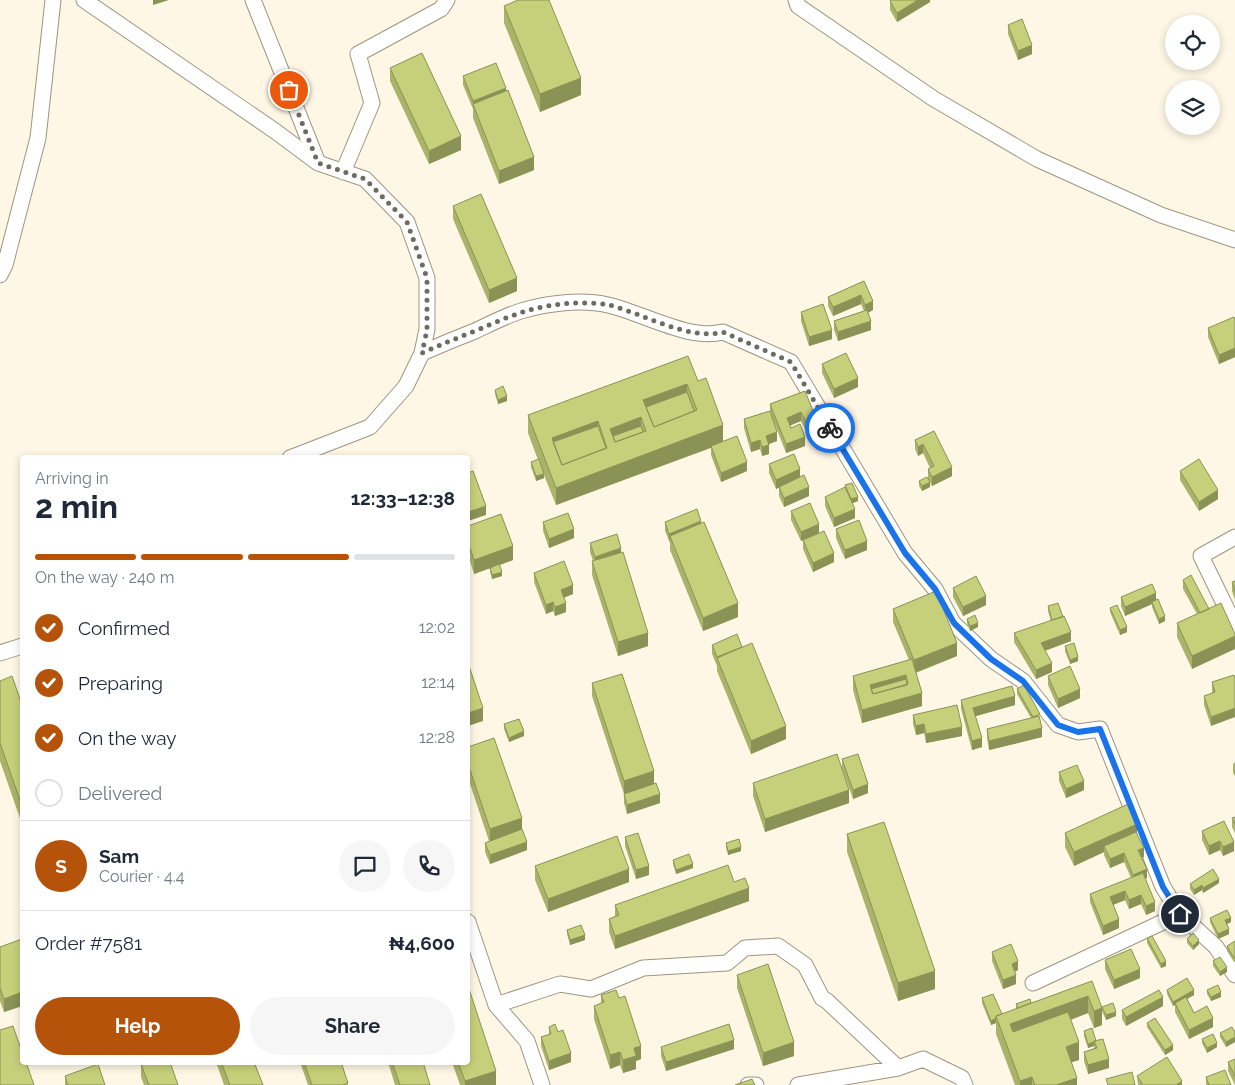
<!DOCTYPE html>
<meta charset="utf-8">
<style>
:root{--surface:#fff;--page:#f6f6f7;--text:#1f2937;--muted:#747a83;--line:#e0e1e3;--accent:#b45309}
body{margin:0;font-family:Raleway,sans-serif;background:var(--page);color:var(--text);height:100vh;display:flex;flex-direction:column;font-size:19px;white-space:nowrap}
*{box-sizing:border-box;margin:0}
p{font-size:16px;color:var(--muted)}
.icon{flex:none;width:28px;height:28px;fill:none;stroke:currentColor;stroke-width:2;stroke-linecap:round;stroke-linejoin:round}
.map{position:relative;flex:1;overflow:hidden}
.panel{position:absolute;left:20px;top:455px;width:450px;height:610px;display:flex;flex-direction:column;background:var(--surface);border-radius:5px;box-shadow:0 2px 8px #0003}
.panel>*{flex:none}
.tools{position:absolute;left:1165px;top:15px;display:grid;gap:10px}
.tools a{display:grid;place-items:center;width:55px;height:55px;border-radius:50%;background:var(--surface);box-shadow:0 2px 8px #0003;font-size:25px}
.pin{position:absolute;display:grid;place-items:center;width:42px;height:42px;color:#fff;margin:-21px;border:2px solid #fff;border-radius:50%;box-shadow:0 1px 5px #0007}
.courier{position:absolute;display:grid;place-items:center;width:50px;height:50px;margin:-25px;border:4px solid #1a73e8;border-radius:50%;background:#fff;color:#222;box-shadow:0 1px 6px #0007}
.head em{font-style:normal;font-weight:700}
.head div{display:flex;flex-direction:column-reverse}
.head{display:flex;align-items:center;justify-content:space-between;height:85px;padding:0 15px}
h1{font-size:32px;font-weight:700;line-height:38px}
.bar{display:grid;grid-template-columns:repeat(4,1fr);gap:8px 5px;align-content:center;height:60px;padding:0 15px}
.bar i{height:6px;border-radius:4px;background:var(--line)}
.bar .selected{background:var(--accent)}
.bar p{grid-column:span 4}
.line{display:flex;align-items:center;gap:12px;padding:0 15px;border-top:1px solid var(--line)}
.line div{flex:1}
.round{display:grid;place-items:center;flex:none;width:52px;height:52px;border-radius:26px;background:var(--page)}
ol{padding:0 15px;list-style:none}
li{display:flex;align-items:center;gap:15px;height:55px}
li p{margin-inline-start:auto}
li .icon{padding:5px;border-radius:50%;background:var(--accent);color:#fff;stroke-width:4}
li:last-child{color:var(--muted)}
li i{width:28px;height:28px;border:2px solid var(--line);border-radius:50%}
.action{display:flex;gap:10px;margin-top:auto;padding:10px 15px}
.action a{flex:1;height:58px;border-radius:30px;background:var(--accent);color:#fff;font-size:20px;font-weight:700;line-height:58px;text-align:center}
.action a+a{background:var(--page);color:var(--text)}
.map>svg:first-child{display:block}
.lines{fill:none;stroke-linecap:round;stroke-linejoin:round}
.street-casing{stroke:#9e9580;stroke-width:17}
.street{stroke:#fff;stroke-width:15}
.wall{fill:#aab369}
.shaded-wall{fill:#8b9255}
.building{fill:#c6d07a;stroke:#8b9255;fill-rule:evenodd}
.done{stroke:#706b60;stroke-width:5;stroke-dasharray:0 9}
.route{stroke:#1a73e8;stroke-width:6}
</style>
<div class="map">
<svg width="1235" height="1085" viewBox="0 0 1235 1085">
<rect width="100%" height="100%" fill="#fff7e5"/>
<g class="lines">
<defs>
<path id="street" d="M84,0L275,131L318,163L365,179L407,222L427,278V329L422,353L406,386L370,427L290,458
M253,0L318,163
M796,0L798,6L934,99L1037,159L1161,215L1235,240
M343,172L372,103L358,54L441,9L447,0
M0,275L5,265L38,138L53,0
M422,353C440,345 457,338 475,331C490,324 505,316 521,311C548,303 581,299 608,305C643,313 689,341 723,332L791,362L905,553L935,589L953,623L991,659L1023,681L1058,725L1078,732L1100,729L1163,887L1180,914L1216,947L1235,975
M1235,537L1201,556L1235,626
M0,653L22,646
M468,922L496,1005L527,1041L542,1085
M1033,983L1180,914
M496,1005L560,984L591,989L643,968L727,963L745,948L778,946L805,965L822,998L827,1001L898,1068L923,1059L962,1078L965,1085
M748,1085H756
M798,1085L898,1068"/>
</defs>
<use href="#street" class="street-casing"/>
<use href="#street" class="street"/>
</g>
<path class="wall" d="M930,0V2L897,22L890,10V1Z
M504,6L581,95L540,112L504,23Z
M1008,25L1032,54L1018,60L1008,34Z
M390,68L461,150L429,164L390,81Z
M463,76L506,91L534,170L499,184L473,118V109L463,85Z
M453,206L517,291L489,303L453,219Z
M864,281L873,310L868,313L871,330L838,341L834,330V321L864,311L861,304L833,316L828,306V297Z
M801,312L832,339L809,346L801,321Z
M1235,320V357L1219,364L1208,337V328Z
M822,364L858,387L834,398L822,373Z
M698,381L723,441L747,471L721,482L711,455V448L556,505L544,475V478L536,481L531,467V462L538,460L528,433V415Z
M495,390L507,401L498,404L495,394Z
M805,391L816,427L806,431L801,421L790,425L805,446L786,453L774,422L777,441L769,444V454L762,456L760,449L751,452L744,428V419L770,411V404Z
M934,431L952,476L932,486L928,478V469L930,468L923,453L918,456L915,449V440Z
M769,464L800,477L809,496L784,507L779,496V487L776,489L769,473Z
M1180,471L1218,499L1199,511L1180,480Z
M919,481L930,487L922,491L919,486Z
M845,485L858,501L852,503L855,518L834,527L825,506V497L845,488Z
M791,511L819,533L801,541L791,520Z
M543,522L574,538L549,548L543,531Z
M665,522L701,523L738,617L703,631L670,550V543L665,531Z
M468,526L513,560L500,565L502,576L492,579L490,572V568L474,574L468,555Z
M836,529L867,550L845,559L836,538Z
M803,540L834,562L813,572L803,549Z
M590,543L621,552L648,646L618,656L592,575V561H593L590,552Z
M534,573L573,594L564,597L566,612L555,616L553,611L546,614L534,582Z
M1183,580L1209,609L1192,669L1177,637V623L1197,614L1183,589Z
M1235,581V600L1232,591V582Z
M953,588L986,605L963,616L953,597Z
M1121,597L1156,600L1165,621L1159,624L1152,607V604L1125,616L1121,606Z
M1048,606L1071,641L1045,651L1052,672L1036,679L1014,642V633L1051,621L1048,611Z
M1110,608L1127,632L1120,635L1110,612Z
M893,609L957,656L916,673L922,706L862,723L853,690V676L909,660L893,622Z
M967,619L978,627L970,631L967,623Z
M712,645L786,739L751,754L717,671V666L712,654Z
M1065,646L1078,661L1070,664L1065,651Z
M1234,675L1211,726L1204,705V696L1212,693V682Z
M1048,676L1080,698L1058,708L1048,685Z
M0,681L22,705V824L0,761Z
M592,683L654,784L660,803L627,814L624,803V794L592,696Z
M1017,689L1040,718L1042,737L989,750L987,738V729L1031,718L1017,694Z
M961,700L1015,705L975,716L982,747L972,750L961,709Z
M913,715L962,736L926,743L924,733L916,735L913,724Z
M504,724L524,736L509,742L504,729Z
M468,747L522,829L527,850L490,864L485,852V843L489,841L468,778Z
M842,759L868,793L853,799L842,768Z
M1235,762V776L1233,773V764Z
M1059,772L1084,790L1066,798L1059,781Z
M753,783L849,803L765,832L753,796Z
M1235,817V833L1232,827V818Z
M1224,821L1234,851L1223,856L1220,850L1209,855L1202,840V831Z
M1065,833H1137L1144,857L1142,858L1147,878L1145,879L1155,911L1146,915L1141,904L1129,909L1125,900L1113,905L1119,928L1103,935L1090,902V894L1131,878L1124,862L1110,868L1104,855V852L1074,866L1065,847Z
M847,834L935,989L898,1001L847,852Z
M625,837L649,875L636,879L625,846Z
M726,843L741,851L728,855L726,848Z
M673,860L693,868L676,874L673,864Z
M535,866L629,882L548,912L535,880Z
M734,882L749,901L615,949L609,932V919L615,916V905Z
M1219,883L1203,893L1202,890L1194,895L1190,889V884Z
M1210,918L1231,922L1227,924L1229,934L1218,939L1210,922Z
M567,930L585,940L570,945L567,934Z
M1147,938L1166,966L1161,968L1147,943Z
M22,939V1006L4,1012L0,1001V947Z
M1187,939L1199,944L1193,950L1187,943Z
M1235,941V961L1234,962L1227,951V946Z
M992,952L1018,970L1015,971L1016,984L1003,989L992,961Z
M1105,960L1140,978L1114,989L1105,969Z
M1213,961L1227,972L1220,976L1213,966Z
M737,975L794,1056L763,1066L737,988Z
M1092,981L1102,1025L1094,1028L1088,1013L1071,1020L1079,1060L1071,1062L1077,1085H1015L996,1034V1023L991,1025L982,1003V998L1002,1014L1016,1009V1004L1031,1003Z
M1167,990L1194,995L1187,999L1194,1013L1213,1027L1189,1039L1175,1012V1005L1173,1006L1167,994Z
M1207,990L1221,997L1211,1001L1207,994Z
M601,995L619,998L641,1059L636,1061V1069L623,1073L620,1065L610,1069L594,1019V1006L601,1003Z
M1163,1006L1126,1026L1122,1019V1010Z
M1102,1007L1116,1016L1106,1020L1102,1011Z
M1147,1023L1173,1050L1165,1055L1147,1027Z
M549,1027L558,1032L571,1062L549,1070L541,1046V1037L549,1034Z
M1084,1031L1096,1041L1109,1068L1088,1074L1084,1061V1052L1094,1048V1046L1088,1048L1084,1036Z
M1235,1032V1042L1226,1047L1220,1037V1033Z
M1202,1039L1217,1047L1207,1053L1202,1043Z
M661,1047L734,1049L666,1071L661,1056Z
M1235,1059V1085L1228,1071V1062Z
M216,1062H254L263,1085H224Z
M300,1062H341L348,1085H308Z
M388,1062H423L430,1085H395Z
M452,1062H468L496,1085H460Z
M141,1064L178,1085H144L141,1077Z
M65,1076L105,1085H65Z
M1137,1076L1182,1085H1138Z
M1206,1077L1231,1085H1206Z"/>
<path class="shaded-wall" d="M153,0H169L153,5Z
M918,0H930V2L897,22V13Z
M1032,45V54L1018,60V51Z
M581,78V95L540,112V94Z
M506,88V97L473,106V101Z
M461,136V150L429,164V151Z
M534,157V170L499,184V171Z
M517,278V291L489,303V290Z
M861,295V304L833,316V307Z
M873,301V310L865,314V305Z
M871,321V330L838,341V332Z
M832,330V339L809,346V337Z
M1235,348V357L1219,364V355Z
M858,378V387L834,398V389Z
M687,384V401L646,416L643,400Z
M507,396V401L498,404V400Z
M801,412V421L787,427V418Z
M641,417V435L610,437V429Z
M816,418V427L806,431V422Z
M598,421V439L556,454L552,438Z
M723,425V443L556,505V488Z
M777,432V441L766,445V436Z
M805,437V446L786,453V444Z
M760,440V449L751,452V443Z
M923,444V453L918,456V447Z
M769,445V454L762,456V447Z
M747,462V471L721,482V473Z
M952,467V476L932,486V477Z
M800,469V478L776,489V480Z
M544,474V478L536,481V476Z
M930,482V487L922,491V486Z
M809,487V496L784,507V498Z
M1218,490V499L1199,511V502Z
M858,497V501L851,504V499Z
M486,506V515L468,521V512Z
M855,509V518L834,527V518Z
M701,521V530L670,536L669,543V534Z
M819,524V533L801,541V532Z
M574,529V538L549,548V539Z
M867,541V550L845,559V550Z
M513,546V560L474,574V560Z
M621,548V557L595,566V557Z
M834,553V562L813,572V563Z
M502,572V576L492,579V575Z
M573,585V594L561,599V590Z
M1156,593V602H1152V604L1125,616V607Z
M986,596V605L963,616V607Z
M553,602V611L546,614V605Z
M566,603V612L555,616V607Z
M738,603V617L703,631V618Z
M1165,616V621L1159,624V619Z
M978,623V627L970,631V626Z
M1127,627V632L1120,635V630Z
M1071,632V641L1041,652V643Z
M648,633V646L618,656V642Z
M1235,636V649L1192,669V656Z
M957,643V656L914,673V660Z
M742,647V656L717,658V666V657Z
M1078,657V661L1070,664V660Z
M1052,663V672L1036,679V670Z
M906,675V688L870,689V685Z
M1080,689V698L1058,708V699Z
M922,693V706L862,723V710Z
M1015,696V705L973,717V708Z
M483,708V721L468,726V713Z
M1235,708V717L1211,726V717Z
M924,724V733L916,735V726Z
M786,726V739L751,754V741Z
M962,727V736L926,743V734Z
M1042,728V737L989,750V741Z
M524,731V736L509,742V738Z
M982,738V747L972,750V741Z
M654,771V785L624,794V781Z
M1084,781V790L1066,798V789Z
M868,784V793L853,799V790Z
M849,790V803L765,832V819Z
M660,794V803L627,814V805Z
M522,818V832L490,843V829Z
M1137,824V837L1104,846V852L1074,866V852Z
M1220,841V850L1209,855V846Z
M527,842V850L490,864V855Z
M1234,842V851L1223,856V847Z
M741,847V851L728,855V851Z
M1144,848V857L1138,859V850Z
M1124,853V862L1110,868V859Z
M693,864V868L676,874V870Z
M649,866V875L636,879V870Z
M629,869V882L548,912V899Z
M1147,869V878L1133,884V875Z
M1219,879V883L1203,893V888Z
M1202,885V890L1194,895V890Z
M749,888V901L615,949V936Z
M1125,891V900L1110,906V897Z
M1141,895V904L1129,909V900Z
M1155,902V911L1146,915V906Z
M1231,918V922L1225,925V920Z
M1119,919V928L1103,935V926Z
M1229,929V934L1218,939V934Z
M585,935V940L570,945V940Z
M1199,940V944L1193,950V946Z
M1018,961V970L1012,973V964Z
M1166,961V966L1161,968V964Z
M1227,967V972L1220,976V972Z
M1140,969V978L1114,989V980Z
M935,971V989L898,1001V983Z
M1016,975V984L1003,989V980Z
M1194,990V995L1176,1005L1175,1003V1005L1173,1006V1002Z
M22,992V1006L4,1012V999Z
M1221,992V997L1211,1001V997Z
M1088,996V1013L1010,1041V1024Z
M1163,997V1006L1126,1026V1017Z
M1102,1008V1025L1094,1028V1011Z
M1116,1012V1016L1106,1020V1015Z
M996,1018V1023L991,1025V1021Z
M1213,1018V1027L1189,1039V1030Z
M1235,1037V1042L1226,1047V1042Z
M734,1040V1049L666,1071V1062Z
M794,1042V1056L763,1066V1053Z
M1079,1042V1060L1066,1064V1047Z
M1094,1042V1046L1088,1048V1044Z
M1217,1043V1047L1207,1053V1048Z
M1173,1045V1050L1165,1055V1050Z
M641,1046V1059L636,1061V1069L623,1073V1060L634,1048Z
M620,1052V1065L610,1069V1055Z
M571,1053V1062L549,1070V1061Z
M1109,1059V1068L1088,1074V1065Z
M496,1071V1085H465V1081Z
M1032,1077V1085H1020V1081Z
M1077,1078V1085H1056Z
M1182,1081V1085H1176Z"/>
<path class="building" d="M518,0H549L581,78L540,94L504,6Z
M891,0H918L897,13L890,1Z
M1022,19L1032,45L1018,51L1008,25Z
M422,53L461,136L429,151L390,68Z
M496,63L506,88L473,101L463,76Z
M508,90L534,157L499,171L473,104Z
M481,194L517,278L489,290L453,206Z
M864,281L873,301L865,305L861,295L833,307L828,297Z
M823,304L832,330L809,337L801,312Z
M867,310L871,321L838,332L834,321Z
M1234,317L1235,320V348L1219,355L1208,328Z
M846,353L858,378L834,389L822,364Z
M688,356L698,381L706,378L723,425L556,488L528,415ZM687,384L697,410L654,427L643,400ZM641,417L646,431L615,442L610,429ZM598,421L607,448L562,465L552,438Z
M503,386L507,396L498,400L495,390Z
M805,391L816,418L806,422L801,412L787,418L791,428L800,424L805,437L786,444L770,404Z
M687,392L694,411L654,427L646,407Z
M770,411L777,432L766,436L769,445L762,447L760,440L751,443L744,419Z
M598,426L606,448L562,465L553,442Z
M641,426L643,432L615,442L613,436Z
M934,431L952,467L932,477L928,469L934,466L923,444L918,447L915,440Z
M737,436L747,462L721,473L711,446Z
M794,454L800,469L776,480L769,464Z
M539,459L544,474L536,476L531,462Z
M1199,459L1218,490L1199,502L1180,471Z
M473,471L486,506L468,512V473Z
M804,475L809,487L784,498L779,487Z
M927,477L930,482L922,486L919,481Z
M852,483L858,497L851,499L845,485Z
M845,487L855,509L834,518L825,497Z
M810,503L819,524L801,532L791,511Z
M697,509L701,521L669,534L665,522Z
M568,513L574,529L549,539L543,522Z
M501,514L513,546L474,560L468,542V526Z
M859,520L867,541L845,550L836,529Z
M704,522L738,603L703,618L670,536Z
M824,531L834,553L813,563L803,540Z
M617,534L621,548L595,557L590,543Z
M623,552L648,633L618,642L592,561Z
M564,561L573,585L561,590L566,603L555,607L553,602L546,605L534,573Z
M499,564L502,572L492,575L490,568Z
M1191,575L1209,609L1200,613L1183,580Z
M976,576L986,596L963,607L953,588Z
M1235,581V592L1232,582Z
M1152,584L1156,593L1125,607L1121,597Z
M936,591L957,643L914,660L893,609Z
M1158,599L1165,616L1159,619L1152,602Z
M1058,603L1063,617L1052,620L1048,606Z
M1221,603L1235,634V636L1192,656L1177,623Z
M1117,605L1127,627L1120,630L1110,608Z
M975,615L978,623L970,626L967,619Z
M1064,616L1071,632L1041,643L1052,663L1036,670L1014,633Z
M737,634L742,647L717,657L712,645Z
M752,643L786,726L751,741L717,658Z
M1074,643L1078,657L1070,660L1065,646Z
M912,659L922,693L862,710L853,676ZM906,675L908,684L873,694L870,685Z
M468,663L483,708L468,713Z
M1070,666L1080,689L1058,699L1048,676Z
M622,674L654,771L624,781L592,683Z
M1234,675L1235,678V708L1211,717L1204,696L1215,692L1212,682Z
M12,676L22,705V806L0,743V681Z
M906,679L907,685L873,694L871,689Z
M1024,685L1040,714L1033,717L1017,689Z
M1012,686L1015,696L973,708L982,738L972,741L961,700Z
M957,705L962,727L926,734L924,724L916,726L913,715Z
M1039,716L1042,728L989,741L987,729Z
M519,719L524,731L509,738L504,724Z
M494,738L522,818L490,829L468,764V747Z
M837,754L849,790L765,819L753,783Z
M858,754L868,784L853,790L842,759Z
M1077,765L1084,781L1066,789L1059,772Z
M656,783L660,794L627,805L624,794Z
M1128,804L1137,824L1074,852L1065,833Z
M1235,817V824L1232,818Z
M1224,821L1234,842L1223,847L1220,841L1209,846L1202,831Z
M884,822L935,971L898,983L847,834Z
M522,829L527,842L490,855L485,843Z
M1136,832L1144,848L1138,850L1147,869L1133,875L1124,853L1110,859L1104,846Z
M638,833L649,866L636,870L625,837Z
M617,836L629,869L548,899L535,866Z
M739,839L741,847L728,851L726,843Z
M689,854L693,864L676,870L673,860Z
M728,865L734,882L745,878L749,888L615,936L609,919L619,915L615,905Z
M1213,869L1219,879L1203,888L1202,885L1194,890L1190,884Z
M1143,873L1155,902L1146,906L1141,895L1129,900L1125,891L1110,897L1119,919L1103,926L1090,894Z
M1227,910L1231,918L1225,920L1229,929L1218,934L1210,918Z
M581,925L585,935L570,940L567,930Z
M1193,933L1199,940L1193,946L1187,939Z
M1152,936L1166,961L1161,964L1147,938Z
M22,939V992L4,999L0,988V947Z
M1235,941V957L1234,958L1227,946Z
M1011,944L1018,961L1012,964L1016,975L1003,980L992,952Z
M1131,949L1140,969L1114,980L1105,960Z
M1220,957L1227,967L1220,972L1213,961Z
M768,964L794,1042L763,1053L737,975Z
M1187,978L1194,990L1173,1002L1167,990Z
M1092,981L1102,1008L1094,1011L1088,996L1010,1024L1013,1032L1068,1012L1079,1042L1066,1047L1077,1078L1056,1085H1035L1032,1077L1020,1081L996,1016Z
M1218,985L1221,992L1211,997L1207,990Z
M468,986L496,1071L465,1081L458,1062H468Z
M616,990L619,998L625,996L641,1046L634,1048L636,1056L623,1060L620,1052L610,1055L594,1006L604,1002L601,995Z
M1159,990L1163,997L1126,1017L1122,1010Z
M993,994L1002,1014L996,1016V1018L991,1021L982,998Z
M1186,997L1194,1013L1207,1006L1213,1018L1189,1030L1175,1003Z
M1030,999L1031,1003L1018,1008L1016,1004Z
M1113,1003L1116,1012L1106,1015L1102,1007Z
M1155,1018L1173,1045L1165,1050L1147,1023Z
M555,1024L558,1032L563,1030L571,1053L549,1061L541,1037L551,1034L549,1027Z
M729,1024L734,1040L666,1062L661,1047Z
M13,1026L22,1052V1062H26L34,1085H0V1030Z
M1232,1027L1235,1032V1037L1226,1042L1220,1033Z
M1092,1028L1096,1041L1088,1044L1084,1031Z
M1213,1034L1217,1043L1207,1048L1202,1039Z
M1103,1039L1109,1059L1088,1065L1084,1052L1097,1048L1094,1041Z
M1167,1057L1182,1081L1176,1085H1143L1137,1076Z
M1235,1059V1076L1228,1062Z
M145,1062H170L178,1085H149L141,1064Z
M221,1062H254L263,1085H230Z
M304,1062H341L348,1083L343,1085H312Z
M392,1062H423L430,1085H400Z
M98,1064L105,1085H68L65,1076Z
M1225,1070L1231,1085H1209L1206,1077Z
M1132,1072L1135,1085H1108L1106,1079Z
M752,1079L755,1085H735Z"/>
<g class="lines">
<path class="done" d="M289,90L318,163L365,179L407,222L427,278V330L422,353C440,345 457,338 475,331C512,315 537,304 578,303C588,303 599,303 609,305C642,313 689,341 723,332L791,362L830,428"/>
<path class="route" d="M830,428L905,553L935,589L954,623L991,659L1023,681L1058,725L1078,732L1100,729L1163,887L1180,914"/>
</g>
</svg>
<div class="tools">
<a><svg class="icon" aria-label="locate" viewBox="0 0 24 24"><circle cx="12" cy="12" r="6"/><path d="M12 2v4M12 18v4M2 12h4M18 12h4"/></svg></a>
<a><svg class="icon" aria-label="layers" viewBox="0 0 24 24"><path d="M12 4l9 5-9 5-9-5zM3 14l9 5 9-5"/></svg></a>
</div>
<div class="pin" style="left:289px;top:90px;background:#ea580c"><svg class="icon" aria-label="bag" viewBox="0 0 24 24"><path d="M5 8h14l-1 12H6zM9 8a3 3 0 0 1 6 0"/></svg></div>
<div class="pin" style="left:1180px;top:914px;background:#1f2937"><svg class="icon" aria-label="home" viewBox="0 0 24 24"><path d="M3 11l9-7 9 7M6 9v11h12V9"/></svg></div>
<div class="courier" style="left:830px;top:428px"><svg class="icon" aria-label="bike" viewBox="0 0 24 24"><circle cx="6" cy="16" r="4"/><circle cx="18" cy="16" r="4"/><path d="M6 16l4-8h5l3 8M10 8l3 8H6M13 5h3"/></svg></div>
<section class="panel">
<div class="head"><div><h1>2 min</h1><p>Arriving in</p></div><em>12:33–12:38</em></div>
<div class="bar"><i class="selected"></i><i class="selected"></i><i class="selected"></i><i></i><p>On the way · 240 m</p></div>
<ol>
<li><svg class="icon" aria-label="check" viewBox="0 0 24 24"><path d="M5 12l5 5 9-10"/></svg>Confirmed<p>12:02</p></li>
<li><svg class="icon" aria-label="check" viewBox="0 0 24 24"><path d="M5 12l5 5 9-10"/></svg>Preparing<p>12:14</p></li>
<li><svg class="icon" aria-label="check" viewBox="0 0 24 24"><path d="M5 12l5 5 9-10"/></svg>On the way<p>12:28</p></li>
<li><i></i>Delivered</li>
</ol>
<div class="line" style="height:90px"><b class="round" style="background:var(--accent);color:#fff">S</b><div><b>Sam</b><p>Courier · 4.4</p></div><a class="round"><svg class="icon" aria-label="chat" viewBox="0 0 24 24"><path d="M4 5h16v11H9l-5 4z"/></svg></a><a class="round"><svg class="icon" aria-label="phone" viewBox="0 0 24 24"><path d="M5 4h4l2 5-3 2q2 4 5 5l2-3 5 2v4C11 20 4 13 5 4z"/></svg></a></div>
<div class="line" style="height:65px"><div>Order #7581</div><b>₦4,600</b></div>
<div class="action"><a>Help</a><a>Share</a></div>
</section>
</div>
